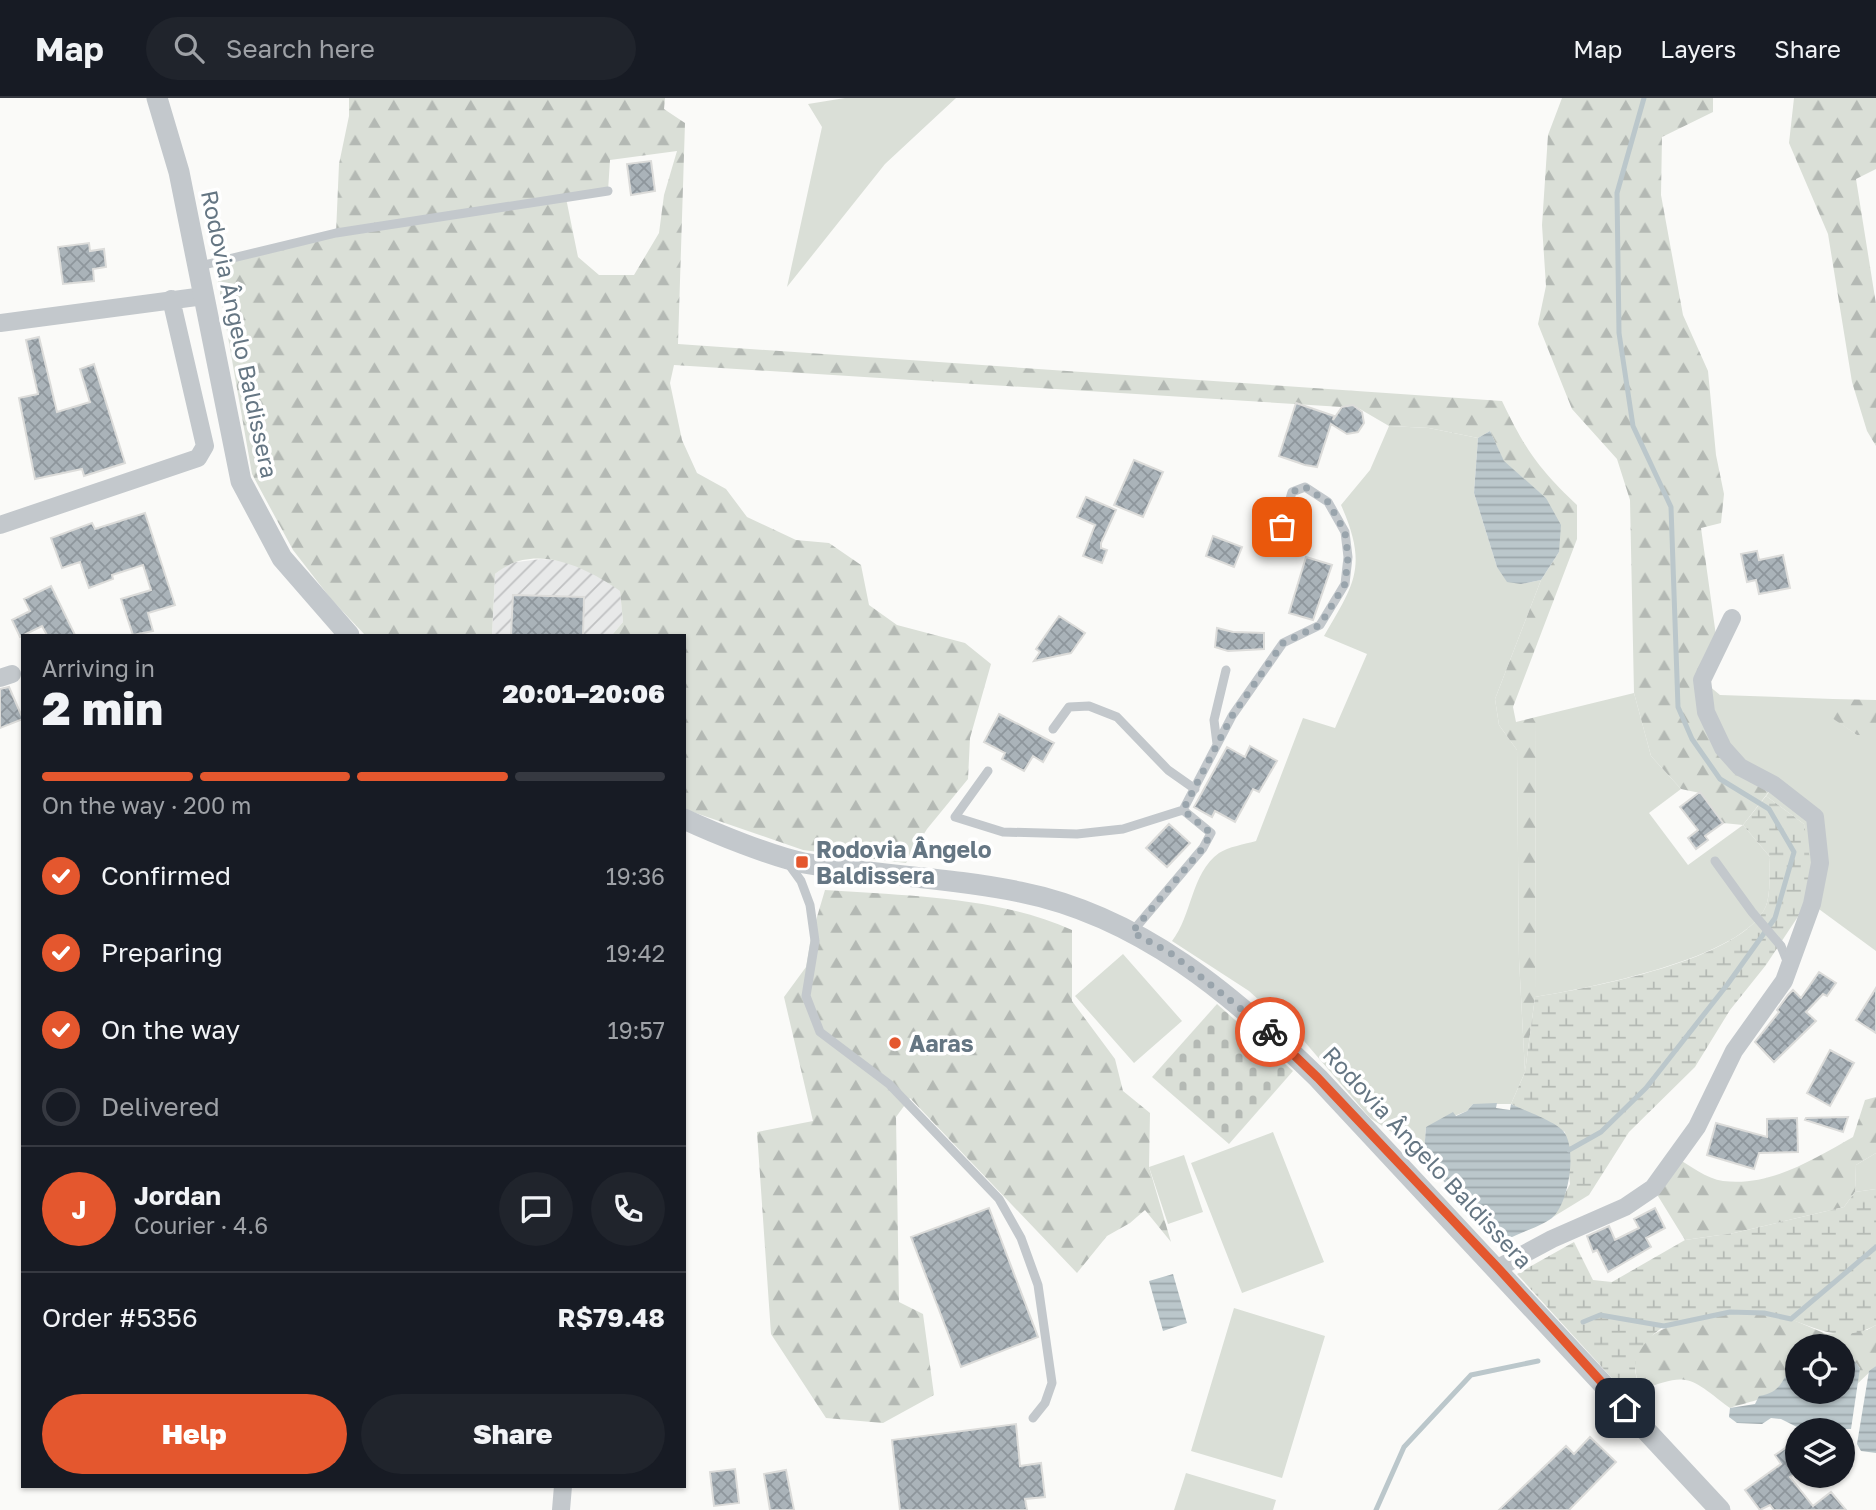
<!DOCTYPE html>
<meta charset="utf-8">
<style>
:root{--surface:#171b24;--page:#20242c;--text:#f1f3f6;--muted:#9ea1a6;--line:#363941;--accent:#e4572e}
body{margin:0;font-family:"Golos Text",sans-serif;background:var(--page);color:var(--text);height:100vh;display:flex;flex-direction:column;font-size:26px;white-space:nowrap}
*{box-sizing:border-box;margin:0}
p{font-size:23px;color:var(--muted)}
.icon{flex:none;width:38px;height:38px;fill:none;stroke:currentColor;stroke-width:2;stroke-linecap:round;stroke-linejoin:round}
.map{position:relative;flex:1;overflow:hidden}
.panel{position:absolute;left:21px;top:536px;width:665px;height:854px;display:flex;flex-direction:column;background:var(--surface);border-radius:0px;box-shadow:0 2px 5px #0004}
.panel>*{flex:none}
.controls{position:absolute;left:1785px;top:1236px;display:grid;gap:14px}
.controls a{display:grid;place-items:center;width:70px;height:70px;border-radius:50%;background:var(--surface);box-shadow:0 2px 5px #0004;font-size:35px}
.pin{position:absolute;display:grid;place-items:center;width:60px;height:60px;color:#fff;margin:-30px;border-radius:14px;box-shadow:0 4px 10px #0006}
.courier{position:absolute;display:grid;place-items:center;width:70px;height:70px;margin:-35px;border:5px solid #e4572e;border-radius:50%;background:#fff;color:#222;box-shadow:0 2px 9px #0007}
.overview em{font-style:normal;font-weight:800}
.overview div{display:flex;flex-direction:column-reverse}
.overview{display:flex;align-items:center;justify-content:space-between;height:119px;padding:0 21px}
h1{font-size:46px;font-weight:800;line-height:52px}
.bar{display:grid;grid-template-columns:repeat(4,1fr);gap:10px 7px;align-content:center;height:84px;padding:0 21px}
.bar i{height:9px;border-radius:5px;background:var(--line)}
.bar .selected{background:var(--accent)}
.bar p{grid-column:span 4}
.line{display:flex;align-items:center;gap:18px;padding:0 21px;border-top:2px solid var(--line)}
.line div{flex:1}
.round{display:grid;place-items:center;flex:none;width:74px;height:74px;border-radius:37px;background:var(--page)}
ol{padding:0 21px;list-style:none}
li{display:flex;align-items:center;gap:21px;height:77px}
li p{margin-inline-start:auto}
li .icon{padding:7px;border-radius:50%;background:var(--accent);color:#fff;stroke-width:4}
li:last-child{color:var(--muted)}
li i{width:38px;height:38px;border:4px solid var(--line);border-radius:50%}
.button{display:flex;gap:14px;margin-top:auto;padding:14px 21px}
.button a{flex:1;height:80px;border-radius:42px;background:var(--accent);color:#fff;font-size:28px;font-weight:800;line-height:80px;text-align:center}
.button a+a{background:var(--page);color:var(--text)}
header{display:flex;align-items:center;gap:42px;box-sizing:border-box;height:98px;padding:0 35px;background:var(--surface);border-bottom:2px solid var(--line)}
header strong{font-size:33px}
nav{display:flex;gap:38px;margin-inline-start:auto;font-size:24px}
.search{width:490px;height:63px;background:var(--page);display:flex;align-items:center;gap:18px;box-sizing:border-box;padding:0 24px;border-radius:38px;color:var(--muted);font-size:26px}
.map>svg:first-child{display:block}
.industrial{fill:url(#industrial-furrows)}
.grass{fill:#dadfd7}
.forest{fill:url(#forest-firs);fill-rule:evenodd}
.wetland{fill:url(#wetland-marsh)}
.cemetery{fill:url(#cemetery-stones)}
.water{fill:url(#water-rules)}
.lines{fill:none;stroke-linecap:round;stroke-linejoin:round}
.stream{stroke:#bbc7cb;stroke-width:5}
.building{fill:url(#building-cross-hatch);stroke:#dcdcda;stroke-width:2}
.service{stroke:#c3c8cc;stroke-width:9}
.minor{stroke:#c3c8cc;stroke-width:18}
.tertiary{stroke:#c3c8cc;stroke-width:21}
.done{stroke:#99a4ac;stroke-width:7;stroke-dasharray:0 12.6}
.route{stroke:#e4572e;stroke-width:9}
.poi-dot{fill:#e4572e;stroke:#fff;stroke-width:2.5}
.labels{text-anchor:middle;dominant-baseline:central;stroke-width:7;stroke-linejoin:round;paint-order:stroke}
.street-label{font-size:23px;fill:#657683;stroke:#fff}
.poi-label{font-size:23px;font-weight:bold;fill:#657683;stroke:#fff;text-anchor:start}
</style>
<header>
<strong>Map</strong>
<div class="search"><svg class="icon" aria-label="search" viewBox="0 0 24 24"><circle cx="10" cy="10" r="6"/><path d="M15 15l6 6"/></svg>Search here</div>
<nav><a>Map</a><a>Layers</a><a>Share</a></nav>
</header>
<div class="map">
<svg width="1876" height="1412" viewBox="0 0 1876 1412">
<defs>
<pattern id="industrial-furrows" width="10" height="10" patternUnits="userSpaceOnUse" patternTransform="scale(1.75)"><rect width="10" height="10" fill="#e8e9e9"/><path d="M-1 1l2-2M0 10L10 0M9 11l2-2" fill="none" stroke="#c0c1c2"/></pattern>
<pattern id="forest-firs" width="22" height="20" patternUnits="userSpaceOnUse" patternTransform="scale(1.75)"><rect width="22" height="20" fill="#dadfd7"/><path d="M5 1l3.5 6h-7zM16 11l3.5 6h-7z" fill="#b4b9b4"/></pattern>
<pattern id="wetland-marsh" width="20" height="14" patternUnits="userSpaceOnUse" patternTransform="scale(1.75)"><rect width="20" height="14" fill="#dadfd7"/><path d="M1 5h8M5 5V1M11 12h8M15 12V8" fill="none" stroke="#b4b9b4"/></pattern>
<pattern id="cemetery-stones" width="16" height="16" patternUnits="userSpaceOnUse" patternTransform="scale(1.75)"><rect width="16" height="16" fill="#dadfd7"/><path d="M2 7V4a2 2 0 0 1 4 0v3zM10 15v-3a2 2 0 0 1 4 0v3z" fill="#b4b9b4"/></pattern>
<pattern id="water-rules" width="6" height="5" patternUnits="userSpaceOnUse" patternTransform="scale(1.75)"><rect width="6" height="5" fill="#bbc7cb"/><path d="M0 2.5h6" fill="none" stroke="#9ca6aa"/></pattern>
<pattern id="building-cross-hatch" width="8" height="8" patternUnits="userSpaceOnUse" patternTransform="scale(1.75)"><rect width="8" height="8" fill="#aab3b9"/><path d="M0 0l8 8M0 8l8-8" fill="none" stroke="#8e969c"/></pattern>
</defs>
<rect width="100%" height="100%" fill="#fafaf8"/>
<path class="industrial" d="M541,461L565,463L596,476L620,492L623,524L612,537H492L495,476L509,465Z"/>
<path class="grass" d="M845,0H956L885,66L787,189L822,29L808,6Z
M1389,328L1429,330L1478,340L1474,395L1497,469L1521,486L1541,482L1495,601L1499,627L1517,652L1519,861L1525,974L1511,1006H1473L1467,1013L1426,1029L1424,1055L1370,1020L1304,943L1249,893L1172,843C1192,818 1191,775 1219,755C1228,749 1245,746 1256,743L1303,620L1335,630L1367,556L1324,538C1355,485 1368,468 1341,407L1370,372Z
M1702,582L1720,597L1833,601V620L1857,637H1876V853L1812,806L1804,726L1766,698L1774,688L1723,650Z
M1634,595L1651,658L1681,691L1649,715L1688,767L1743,727L1770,759C1769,773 1771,795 1766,808C1744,861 1588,890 1535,899L1536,619Z
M1123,856L1182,923L1134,965L1075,898Z
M1273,1034L1324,1164L1242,1195L1191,1065Z
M1876,1055V1091L1855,1094L1856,1067Z
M1184,1057L1203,1114L1168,1126L1149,1069Z
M1234,1210L1325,1238L1282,1380L1191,1353Z
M1186,1375L1276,1402L1273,1412H1174Z"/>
<path class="forest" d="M349,0H665L664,11L685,25L678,246L1502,303C1525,351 1538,370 1577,407V441L1513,609L1516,624L1536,619L1535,899L1525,974L1519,861L1517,652L1499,627L1495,601L1541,482L1559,454L1546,400L1504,364L1490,333L1478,340L1429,330L1389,328L1353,307L1342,309L674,267L670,285L682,342L697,375L726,391L747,419L796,442L829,445L861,467L869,507L897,527L965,545L991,566L970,640L968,681L927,731L906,765L803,752L684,711V537H612L623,524L620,493C584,468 533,444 495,476L492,537H365L331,501L293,452L252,376L215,165L336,135L339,66L349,18ZM677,53L664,97L659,135L634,177H599L578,159L566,100L608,93L610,62Z
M1562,0H1713V14L1662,39L1661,97L1683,217L1708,273L1716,357L1724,396L1721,425L1701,430L1718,552L1702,582L1723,650L1774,687L1743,727L1723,725L1700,695L1681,691L1651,658L1634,595L1630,402L1617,361L1572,311L1538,226L1546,188L1542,127L1548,37Z
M1794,0H1876V71L1856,81L1876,206V348L1867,333L1852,284L1828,136L1789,45Z
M1833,601L1876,602V637H1857L1832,620Z
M825,792C908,798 995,798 1072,832V903L1115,961L1123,993L1150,1015L1149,1069L1171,1144L1145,1112L1130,1125L1107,1138L1077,1175L910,1000L896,1019L899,1204L923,1216L934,1297L883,1325L826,1320L771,1236L757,1034L813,1023L784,899L806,869L811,839Z
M1876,999V1055L1856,1067L1855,1094L1844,1109L1734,1135L1685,1142L1653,1090L1675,1059C1689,1067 1707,1081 1723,1083C1770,1089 1814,1061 1853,1039L1865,1002Z
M1730,1214L1764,1215L1791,1221L1826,1236L1867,1232L1876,1227V1268L1855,1288L1860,1270L1852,1260L1843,1256V1248H1797V1266C1787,1273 1789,1280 1781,1288C1765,1303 1749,1303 1730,1310C1689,1279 1689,1273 1639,1293C1638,1284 1635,1274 1635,1266C1637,1225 1701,1222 1730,1214Z"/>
<path class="wetland" d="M1766,698L1804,726L1811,767L1803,811L1766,867L1730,912L1695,969L1629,1034L1589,1097L1553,1119L1570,1086L1565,1034L1511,1006L1525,974L1535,899C1589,890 1743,862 1766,808C1771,795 1769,774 1770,759L1743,727Z
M1876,1091V1227C1833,1251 1804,1219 1763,1215C1746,1213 1677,1221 1663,1229C1652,1236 1640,1249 1636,1261C1633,1270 1638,1284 1639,1293L1631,1301L1517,1176L1574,1144L1593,1182L1612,1184L1685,1142L1734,1135L1844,1109L1855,1094Z"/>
<path class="cemetery" d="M1217,906L1293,973L1229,1046L1152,979Z"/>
<path class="water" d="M1490,333L1504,363L1546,400L1561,427L1559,454L1541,482L1521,486L1507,484L1497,469L1474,395L1478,340Z
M1497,1005L1496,1010L1510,1012L1511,1006C1523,1012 1557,1024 1564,1034C1577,1052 1569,1105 1552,1120C1540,1129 1521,1134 1508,1141L1488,1131L1436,1075L1440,1069L1433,1057L1428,1060L1424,1055L1426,1029L1453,1014L1456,1018L1467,1013L1473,1006Z
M1173,1176L1187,1225L1163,1233L1149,1183Z
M1843,1256L1852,1260L1860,1270L1851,1331L1803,1332L1781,1321L1771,1320L1762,1326L1737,1325L1729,1319L1730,1310L1755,1306L1759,1298C1786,1294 1780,1277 1797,1266V1293H1843Z
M1876,1268V1355L1861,1353L1857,1346L1869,1273Z"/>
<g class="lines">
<path class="stream" d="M1569,1052L1601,1034L1646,990L1727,887L1775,820L1794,754L1769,711L1720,681L1692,641L1678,609L1671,409L1633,328L1619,235L1617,95L1644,0
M1583,1224L1600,1217L1664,1228L1730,1214L1764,1215L1791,1221L1876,1149
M1376,1412L1404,1349L1471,1277L1538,1263"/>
</g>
<path class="building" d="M651,63L655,93L631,97L627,66Z
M89,145L90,153L104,151L106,169L93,171L94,183L63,186L58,149Z
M39,239L57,314L90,304L80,271L94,266L125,365L84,378L82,371L35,381L19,300L38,296L26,242Z
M1296,305L1334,318L1333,322L1342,309L1353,307L1362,314L1364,325L1358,334L1347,336L1331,326L1317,369L1305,367L1279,358Z
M1134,362L1163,374L1143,419L1114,407Z
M1086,399L1116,412L1101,445V450L1107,452L1102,465L1083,458L1095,427L1077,419Z
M145,415L175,507L148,515L153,533L133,537L121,501L151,492L143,467L112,477L113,481L89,490L80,464L62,470L51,440L92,425L95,431Z
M1213,438L1242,449L1234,469L1206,458Z
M1757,453L1759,462L1783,457L1790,490L1759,496L1756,482L1747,484L1741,456Z
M1306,459L1332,467L1313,522L1289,515Z
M51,488L75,537H47L42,528L20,539L12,522L30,513L24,501Z
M513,497L584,499L583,537H511Z
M1059,518L1085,535L1071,555L1034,563L1040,554L1036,551Z
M1217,530L1233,534L1264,535V551L1228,553L1215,549Z
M9,589L23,621L0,630V591Z
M999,616L1054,645L1043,664L1033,658L1024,673L1002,661L1005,655L984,644Z
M1250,648L1277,663L1259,694L1253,691L1235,724L1215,713L1212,719L1194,709L1227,649L1245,659Z
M1700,694L1723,725L1705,738L1708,742L1696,751L1688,740L1698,732L1680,709Z
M1169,726L1190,745L1167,769L1146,750Z
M1819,874L1836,885L1827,898L1823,896L1806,914L1816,923L1774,964L1755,944L1779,914L1777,912L1788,897L1793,892L1801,900Z
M1876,890V935L1856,922Z
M1830,952L1854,965L1830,1008L1807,995Z
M1848,1019L1843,1034L1805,1022L1806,1020Z
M1797,1020L1798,1054L1759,1055L1754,1071L1707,1057L1716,1025L1767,1039V1021Z
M989,1110L1038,1239L961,1269L911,1139Z
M1655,1110L1665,1130L1646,1140L1651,1149L1608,1174L1597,1152L1593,1154L1587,1138L1609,1128L1615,1142L1639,1130L1634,1121Z
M1016,1326L1020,1368L1041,1365L1045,1399L1025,1401L1027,1412H900L892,1342Z
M1590,1339L1616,1364L1569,1412H1499L1566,1348L1574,1356Z
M1797,1342V1375L1790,1379L1813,1408L1831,1394L1846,1412H1774L1770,1407L1760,1412L1745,1392L1781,1366L1775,1357Z
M735,1371L739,1405L714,1408L710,1374Z
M786,1372L794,1412H770L764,1376Z"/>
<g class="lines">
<path class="service" d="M200,168L336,135L608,93
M1053,631L1069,609L1089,608L1117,619L1168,672L1195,691
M1217,646L1214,622L1226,572
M988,673L955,719L1003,734L1077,736L1123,731L1183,712
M1715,763L1752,814L1781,848L1789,868
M788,765L801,783L810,807L815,843L806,898L820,934L889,986L999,1101L1021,1140L1038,1187L1052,1285L1045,1305L1033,1320
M1132,834L1203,750L1211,735L1183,712L1232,618L1283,545L1320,527L1345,486L1348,459L1345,434L1328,404L1305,389L1292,394L1282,429L1257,421"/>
<path class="minor" d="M0,225L204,198
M0,427L198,360L205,348L171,201
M0,580L12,576
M1498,1170L1552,1141L1625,1109L1653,1090L1697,1029L1734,953L1784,883L1812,806L1820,765L1815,719L1774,687L1740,669L1723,650L1706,614L1702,582L1732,520
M561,1412L563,1388"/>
<path class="tertiary" d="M157,0L179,74L241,383L282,460L349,537
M684,721C714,735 773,759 804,765C876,778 949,779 1020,794C1140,818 1233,897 1318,980L1720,1412"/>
</g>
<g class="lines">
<path class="done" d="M1270,934L1172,856L1132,834L1203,750L1211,735L1183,712L1232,618L1283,545L1320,527L1345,486L1348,459L1345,434L1328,404L1305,389L1292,394L1282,429"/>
<path class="route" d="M1270,934L1318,980L1498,1170L1625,1310"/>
</g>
<g class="poi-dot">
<rect x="795" y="757" width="14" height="14" rx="3.5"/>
<circle cx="895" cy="945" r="7"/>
</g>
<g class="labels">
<g class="street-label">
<text transform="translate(240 236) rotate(78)">Rodovia Ângelo Baldissera</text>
<text transform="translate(1428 1059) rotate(47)">Rodovia Ângelo Baldissera</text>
</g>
<g class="poi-label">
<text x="816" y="751">Rodovia Ângelo<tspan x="816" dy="26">Baldissera</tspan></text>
<text x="909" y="945">Aaras</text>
</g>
</g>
</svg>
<div class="controls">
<a><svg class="icon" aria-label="locate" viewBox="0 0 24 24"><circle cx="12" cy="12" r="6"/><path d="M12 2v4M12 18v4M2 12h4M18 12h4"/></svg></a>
<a><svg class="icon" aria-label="layers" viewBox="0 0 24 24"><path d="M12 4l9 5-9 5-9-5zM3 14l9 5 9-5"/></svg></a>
</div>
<div class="pin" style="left:1282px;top:429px;background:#ea580c"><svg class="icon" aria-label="bag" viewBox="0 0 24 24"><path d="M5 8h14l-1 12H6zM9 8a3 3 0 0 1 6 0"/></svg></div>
<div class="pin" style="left:1625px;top:1310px;background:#1f2937"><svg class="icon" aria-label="home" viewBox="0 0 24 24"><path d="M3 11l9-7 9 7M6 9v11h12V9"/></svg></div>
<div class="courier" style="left:1270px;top:934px"><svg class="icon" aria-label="bike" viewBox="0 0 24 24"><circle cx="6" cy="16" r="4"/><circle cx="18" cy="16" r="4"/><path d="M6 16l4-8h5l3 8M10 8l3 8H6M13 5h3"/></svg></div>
<section class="panel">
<div class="overview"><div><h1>2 min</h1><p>Arriving in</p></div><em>20:01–20:06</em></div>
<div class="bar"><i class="selected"></i><i class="selected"></i><i class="selected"></i><i></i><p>On the way · 200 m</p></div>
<ol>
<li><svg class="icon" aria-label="check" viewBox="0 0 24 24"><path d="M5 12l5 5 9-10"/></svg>Confirmed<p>19:36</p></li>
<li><svg class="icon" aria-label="check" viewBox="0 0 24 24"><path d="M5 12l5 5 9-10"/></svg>Preparing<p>19:42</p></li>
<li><svg class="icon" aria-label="check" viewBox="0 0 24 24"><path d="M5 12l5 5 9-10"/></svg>On the way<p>19:57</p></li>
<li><i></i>Delivered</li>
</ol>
<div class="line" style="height:126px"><b class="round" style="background:var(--accent);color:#fff">J</b><div><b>Jordan</b><p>Courier · 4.6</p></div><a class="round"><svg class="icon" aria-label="chat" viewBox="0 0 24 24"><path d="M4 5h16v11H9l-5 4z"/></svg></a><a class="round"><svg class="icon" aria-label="phone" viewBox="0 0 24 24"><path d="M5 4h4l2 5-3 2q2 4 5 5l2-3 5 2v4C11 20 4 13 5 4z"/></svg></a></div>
<div class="line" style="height:91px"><div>Order #5356</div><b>R$79.48</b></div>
<div class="button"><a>Help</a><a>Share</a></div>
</section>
</div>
